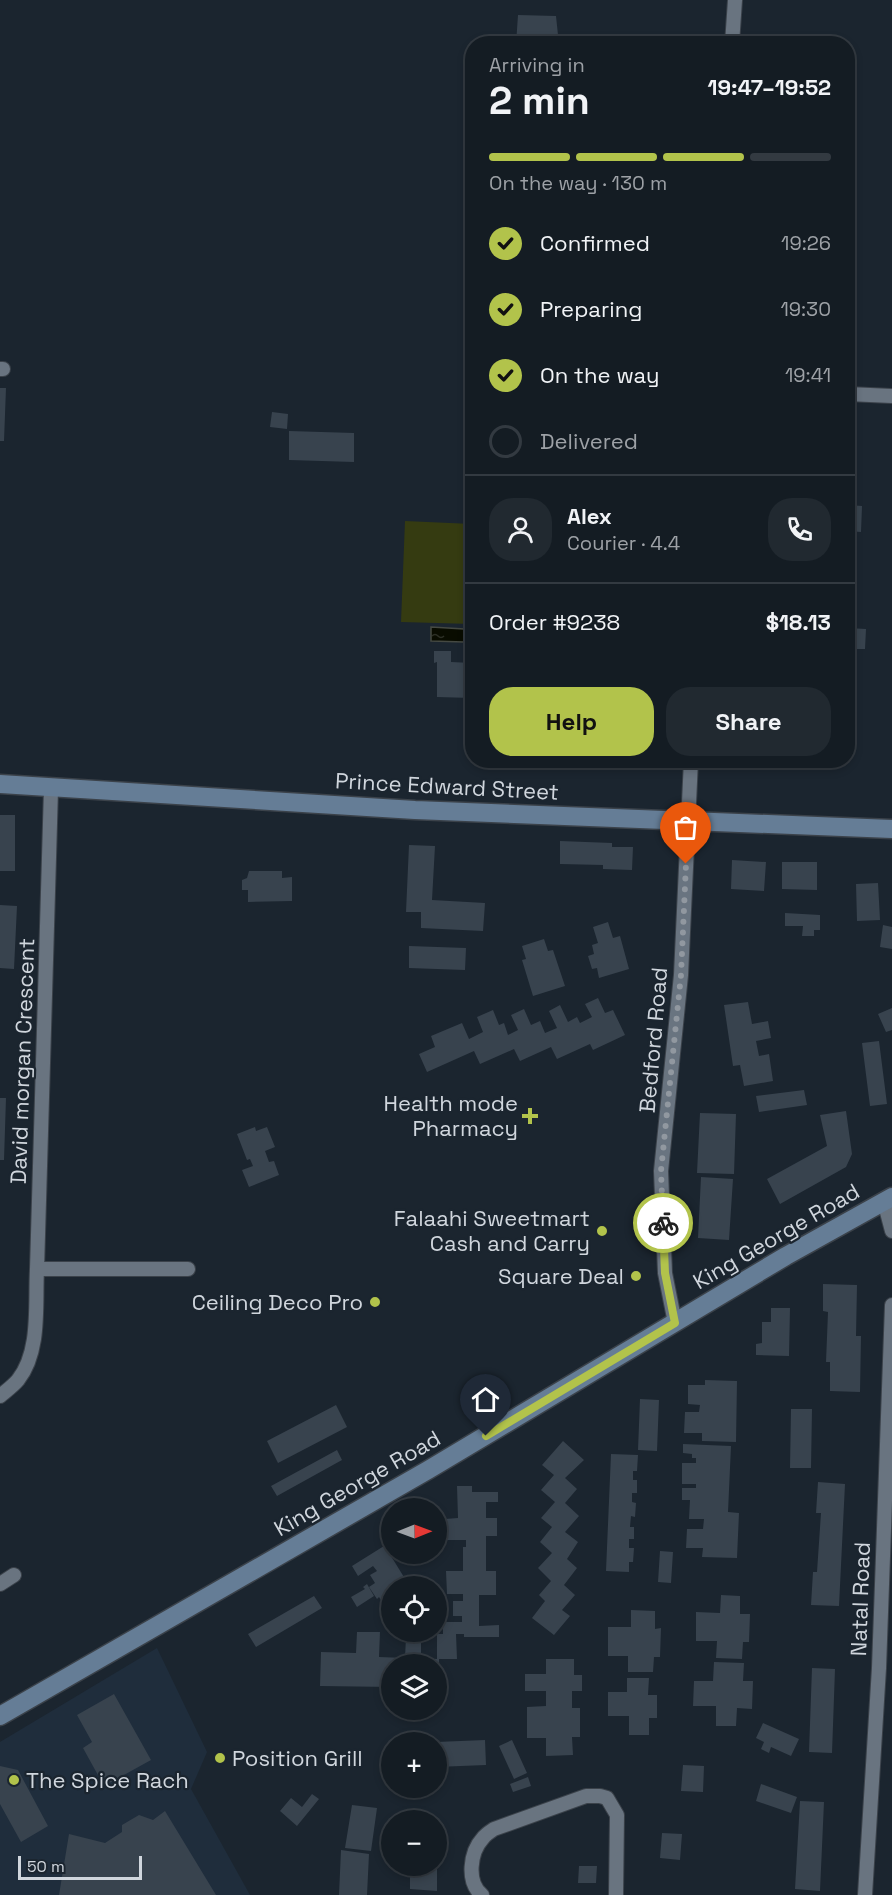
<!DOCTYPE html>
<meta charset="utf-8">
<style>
:root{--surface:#141c23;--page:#212930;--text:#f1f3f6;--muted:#9da1a6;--line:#333a41;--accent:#b2c34b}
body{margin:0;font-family:"Space Grotesk",sans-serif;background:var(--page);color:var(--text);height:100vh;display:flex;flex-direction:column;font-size:22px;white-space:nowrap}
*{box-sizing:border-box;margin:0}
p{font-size:20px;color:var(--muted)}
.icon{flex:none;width:33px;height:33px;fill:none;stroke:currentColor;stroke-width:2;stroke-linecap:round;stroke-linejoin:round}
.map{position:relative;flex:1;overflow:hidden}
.panel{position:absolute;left:465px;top:36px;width:390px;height:732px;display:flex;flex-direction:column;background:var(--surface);border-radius:24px;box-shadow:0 3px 9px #0003,0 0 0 2px var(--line)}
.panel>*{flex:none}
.needle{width:39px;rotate:89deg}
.fabs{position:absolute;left:381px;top:1498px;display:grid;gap:12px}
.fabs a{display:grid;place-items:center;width:66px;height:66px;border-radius:50%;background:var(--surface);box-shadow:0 3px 9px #0003,0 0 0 2px var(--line);font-size:30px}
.scale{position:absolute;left:18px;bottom:15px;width:124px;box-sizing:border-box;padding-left:6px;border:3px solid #d0d6dd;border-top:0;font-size:16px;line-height:21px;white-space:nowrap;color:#d0d6dd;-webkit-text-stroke:4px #1b252f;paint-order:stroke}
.pin{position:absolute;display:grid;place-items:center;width:51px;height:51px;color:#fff;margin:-62px -26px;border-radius:50% 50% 50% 0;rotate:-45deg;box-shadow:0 0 6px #0007}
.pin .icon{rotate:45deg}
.courier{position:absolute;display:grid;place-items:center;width:60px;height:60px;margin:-30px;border:4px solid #b2c34b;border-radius:50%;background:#fff;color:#222;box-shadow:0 2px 8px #0007}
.summary em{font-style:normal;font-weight:700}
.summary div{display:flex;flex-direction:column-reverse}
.summary{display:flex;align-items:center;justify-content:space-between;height:102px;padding:0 24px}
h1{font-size:39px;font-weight:700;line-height:45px}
.bar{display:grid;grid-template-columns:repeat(4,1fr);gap:9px 6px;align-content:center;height:72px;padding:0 24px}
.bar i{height:8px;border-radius:4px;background:var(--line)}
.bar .on{background:var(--accent)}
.bar p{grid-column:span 4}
.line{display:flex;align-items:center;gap:15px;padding:0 24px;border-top:2px solid var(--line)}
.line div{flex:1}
.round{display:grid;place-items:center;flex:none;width:63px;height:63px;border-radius:24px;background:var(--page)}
ol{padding:0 24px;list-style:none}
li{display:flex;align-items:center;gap:18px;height:66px}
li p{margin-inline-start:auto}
li .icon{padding:6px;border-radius:50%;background:var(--accent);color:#111;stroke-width:4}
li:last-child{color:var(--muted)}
li i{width:33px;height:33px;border:3px solid var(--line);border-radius:50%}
.action{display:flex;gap:12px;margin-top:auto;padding:12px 24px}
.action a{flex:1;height:69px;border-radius:24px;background:var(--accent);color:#111;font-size:24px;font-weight:700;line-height:69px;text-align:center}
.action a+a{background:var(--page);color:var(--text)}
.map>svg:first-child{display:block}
.built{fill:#1f2d3c}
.grass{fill:#353b11}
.water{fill:url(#water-ripples);stroke:#454942;stroke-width:1.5}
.building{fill:#38434e}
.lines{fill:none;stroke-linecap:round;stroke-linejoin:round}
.street-casing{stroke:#3b424a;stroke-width:16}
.secondary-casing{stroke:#3b424a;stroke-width:21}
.street{stroke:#697480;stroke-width:14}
.secondary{stroke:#657d96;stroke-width:18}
.done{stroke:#9198a0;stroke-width:6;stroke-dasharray:0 10.8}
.route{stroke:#b2c34b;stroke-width:8}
.poi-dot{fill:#b2c34b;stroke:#1b252f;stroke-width:2}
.labels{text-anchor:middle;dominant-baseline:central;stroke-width:4.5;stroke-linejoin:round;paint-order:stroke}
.street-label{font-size:22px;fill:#d0d6dd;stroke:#1b252f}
.poi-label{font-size:22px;fill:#d0d6dd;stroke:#1b252f;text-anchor:end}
</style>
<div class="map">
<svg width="892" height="1895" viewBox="0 0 892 1895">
<defs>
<pattern id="water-ripples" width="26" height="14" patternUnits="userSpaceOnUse" patternTransform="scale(1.5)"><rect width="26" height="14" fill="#090c00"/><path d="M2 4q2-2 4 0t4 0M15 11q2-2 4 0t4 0" fill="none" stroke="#2c2f25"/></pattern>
</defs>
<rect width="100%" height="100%" fill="#1b252f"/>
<path class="built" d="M157,1648L207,1752L191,1789L250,1895H0V1742Z"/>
<path class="grass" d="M405,521L472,524V624L401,622Z"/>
<path class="water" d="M431,627L464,629L466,636L464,637V642L431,641Z"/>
<path class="building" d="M518,15L556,16L558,35L532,34L531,44H516Z
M0,388H6L4,441H0Z
M467,389H472V403L466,402Z
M272,412L288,414L287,429L270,427Z
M289,431L354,433V462L289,460Z
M848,449H849L851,480H848Z
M848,505L862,506L861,532L848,531Z
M848,628L866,629L865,649H848Z
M434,651H451V662L472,663V698L437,697V662L434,663Z
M0,815H15V871H0Z
M560,841L612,843V847H633L632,870L603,869V865L560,864Z
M409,845L435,846L432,900L485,903L483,931L421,928V912H406Z
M732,860L766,862L764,891L731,889Z
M782,862H817V890L782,889Z
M249,871H282V878L292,877V901L248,902V890H242V880L247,878Z
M878,883L880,920L857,921L856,884Z
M0,905L17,906L14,969L0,968Z
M785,913L820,915V930H814V936H802L803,926H785Z
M608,922L613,938L620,936L629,969L599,978L597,968L592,969L588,956L594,954L592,945L598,943L593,927Z
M883,925L892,927V949L880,947Z
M544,939L548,951L553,950L565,986L533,996L522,960L526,959L522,946Z
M409,946L466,948L465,970L409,968Z
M598,998L605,1013L613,1010L625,1035L593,1050L590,1044L557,1059L551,1047L520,1061L514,1049L480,1064L474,1051L427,1072L419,1054L435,1047L431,1036L462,1023L469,1039L483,1032L477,1017L493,1010L499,1025L504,1023L508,1035L518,1030L511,1015L524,1009L531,1025L540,1021L545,1033L557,1028L549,1011L560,1005L568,1022L577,1017L580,1023L592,1017L585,1004Z
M748,1002L752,1024L768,1021L771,1038L756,1041L759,1056L769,1054L773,1081L744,1086L740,1065L733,1066L724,1005Z
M892,1008V1030L886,1032L878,1014Z
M879,1041L887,1104L870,1106L862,1043Z
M804,1090L807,1105L759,1112L756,1096Z
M0,1098H6L4,1160H0Z
M846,1111L852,1154L846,1167L780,1204L767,1179L827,1146L820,1115Z
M700,1113L736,1114L734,1174L697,1173Z
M255,1127L256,1131L267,1127L275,1147L265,1151L269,1162L274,1161L279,1175L249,1187L242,1170L253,1166L250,1159L247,1160L237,1134Z
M701,1177L733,1179L729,1240L698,1238Z
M823,1284L857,1285L856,1336H861L860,1392L830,1391V1362H826L828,1312L823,1311Z
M771,1308H790L789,1356L756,1355V1344L762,1343V1322H771Z
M705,1380L737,1381L736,1442L702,1441V1433H684L685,1412H699L700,1405L688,1404V1385H705Z
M640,1399L659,1400L657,1451L638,1450Z
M336,1405L347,1427L278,1463L267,1441Z
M791,1409H812L811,1468H790Z
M563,1441L584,1460L565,1478L577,1489L565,1503L579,1516L565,1532L578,1542L567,1559L577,1568L564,1585L575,1595L562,1610L570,1616L554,1635L532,1618L545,1601L539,1595L551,1581L538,1568L552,1553L540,1542L552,1527L541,1518L555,1502L541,1490L554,1475L542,1465Z
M683,1444L731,1446L728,1512L739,1513L737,1558L702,1557L703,1548H686L687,1529H703L704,1519H689L690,1500H682V1488H696V1484H682V1463H696V1458H692V1454L683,1453Z
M337,1450L342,1460L277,1496L271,1486Z
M611,1454L638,1455L637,1471H633V1480H637V1493H632V1502L636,1503L635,1517L631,1516L630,1527H634V1539H629V1548H634L633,1562H629V1572L606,1571Z
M818,1482L845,1484L839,1606L811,1605L813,1572H817L821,1513H816Z
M457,1486H472V1492H498V1502H486V1518H497V1536H486V1571H496V1595H479V1626L499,1625V1637H464V1634H456L457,1659H439V1689L436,1688V1665H392V1687L320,1686L321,1652L356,1653L357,1632H380L379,1657L405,1658L406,1637H421V1658L437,1659V1634H443V1622H462V1616H453V1601H463V1594H447L446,1571H463V1547H466V1540H445V1519L458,1518Z
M392,1541L391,1556L410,1587H392V1600L384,1605L379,1597L377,1599L369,1587L375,1583L370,1575L377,1571L373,1566L358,1576L352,1566Z
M660,1551L673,1552L671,1583L658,1582Z
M367,1584L374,1596L357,1607L351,1597L365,1589L363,1587Z
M721,1595L740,1596V1614H750L749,1642H743L742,1659L716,1658L717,1641H696V1612L720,1613Z
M314,1596L322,1608L256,1647L248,1634Z
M631,1610L655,1611V1629L661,1628L660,1657H654L653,1672H628V1656H608V1627H631Z
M546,1659H574V1675H582V1691H572V1708H580V1737H572L573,1755L546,1756V1738H527V1707L546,1706V1691H525V1674H546Z
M714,1662L744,1663L743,1681H753L752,1709L737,1708L736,1726H716V1706H693L694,1681H713Z
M812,1668L835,1669L832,1753L809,1752Z
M627,1678H649L648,1695H657V1718H649V1735H629V1716H608V1692H627Z
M114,1694L151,1760L104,1786L83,1748L92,1742L77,1715Z
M763,1723L799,1739L791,1756L771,1747L769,1753L761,1749L764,1742L756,1738Z
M485,1740L486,1765L436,1767V1742Z
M512,1740L527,1773L514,1779L499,1746Z
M683,1765L704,1766L703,1792L681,1791Z
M0,1766L18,1770L48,1826L21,1842L0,1804Z
M528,1777L531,1786L513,1792L510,1784Z
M761,1784L797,1797L791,1813L756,1801Z
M312,1794L319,1799L297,1826L280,1811L291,1798L302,1807Z
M800,1801L824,1802L820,1891L795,1889Z
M352,1805L377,1808L371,1851L345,1848Z
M165,1811L216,1895H59L69,1834L105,1843L122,1832V1825L139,1815L153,1820Z
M662,1833L682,1834L680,1860L660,1858Z
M341,1850L369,1854L367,1895H339Z
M410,1866H437V1891L410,1889Z
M579,1866H597L596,1883H578Z"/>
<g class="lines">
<defs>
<path id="street" d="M732,44L735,0
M0,369H3
M848,394L892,396
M884,1201L892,1231
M37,1269H188
M675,1323L665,1273L661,1171L681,975L691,760
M0,1396C6,1391 13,1386 18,1380C41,1351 35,1304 37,1269L51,789
M0,1584L14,1575
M482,1895C466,1882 470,1852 483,1838C486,1834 491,1831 494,1829L586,1796H600L607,1798L617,1815L616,1895
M865,1895L879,1668L892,1305"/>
<path id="secondary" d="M0,784L415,810L892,829
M0,1716L428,1470L786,1256L892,1197"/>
</defs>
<use href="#street" class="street-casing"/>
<use href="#secondary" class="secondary-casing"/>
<use href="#street" class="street"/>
<use href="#secondary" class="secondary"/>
</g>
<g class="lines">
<path class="done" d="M663,1223L661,1171L681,975L686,864"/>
<path class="route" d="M486,1436L675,1323L665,1273L663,1223"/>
</g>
<g class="poi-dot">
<path d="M527 1107h6v6h6v6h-6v6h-6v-6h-6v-6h6z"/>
<circle cx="602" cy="1231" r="6"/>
<circle cx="636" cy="1276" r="6"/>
<circle cx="375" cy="1302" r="6"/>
<circle cx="220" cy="1758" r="6"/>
<circle cx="14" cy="1780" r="6"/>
</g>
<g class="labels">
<g class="street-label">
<text transform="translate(447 786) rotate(3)">Prince Edward Street</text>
<text transform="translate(653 1040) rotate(-85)">Bedford Road</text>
<text transform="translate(22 1061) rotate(-88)">David morgan Crescent</text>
<text transform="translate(776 1236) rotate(-30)">King George Road</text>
<text transform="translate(357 1483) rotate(-30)">King George Road</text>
<text transform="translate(860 1599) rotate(-88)">Natal Road</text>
</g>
<g class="poi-label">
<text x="518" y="1103">Health mode<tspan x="518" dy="25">Pharmacy</tspan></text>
<text x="590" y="1218">Falaahi Sweetmart<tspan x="590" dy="25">Cash and Carry</tspan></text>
<text x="624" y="1276">Square Deal</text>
<text x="363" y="1302">Ceiling Deco Pro</text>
<text x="232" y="1758" text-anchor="start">Position Grill</text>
<text x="26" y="1780" text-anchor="start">The Spice Rach</text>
</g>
</g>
</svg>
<div class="fabs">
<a><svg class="needle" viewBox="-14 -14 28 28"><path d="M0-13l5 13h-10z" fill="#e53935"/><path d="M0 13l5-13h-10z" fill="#9da1a6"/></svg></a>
<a><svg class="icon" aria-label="locate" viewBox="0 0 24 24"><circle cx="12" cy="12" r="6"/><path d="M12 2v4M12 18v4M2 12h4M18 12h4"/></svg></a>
<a><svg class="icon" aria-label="layers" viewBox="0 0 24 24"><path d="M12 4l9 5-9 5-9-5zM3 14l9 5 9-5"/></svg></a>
<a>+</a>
<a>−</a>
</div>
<div class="scale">50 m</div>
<div class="pin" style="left:686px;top:864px;background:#ea580c"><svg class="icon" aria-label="bag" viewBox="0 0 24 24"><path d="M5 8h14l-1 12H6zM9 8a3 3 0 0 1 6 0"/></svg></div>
<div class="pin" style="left:486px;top:1436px;background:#1f2937"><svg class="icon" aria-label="home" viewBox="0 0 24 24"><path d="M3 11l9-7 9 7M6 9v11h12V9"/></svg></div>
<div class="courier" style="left:663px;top:1223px"><svg class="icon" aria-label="bike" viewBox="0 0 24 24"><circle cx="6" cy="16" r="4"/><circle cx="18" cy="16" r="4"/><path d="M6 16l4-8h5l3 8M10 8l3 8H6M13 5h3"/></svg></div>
<section class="panel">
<div class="summary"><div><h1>2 min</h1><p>Arriving in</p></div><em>19:47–19:52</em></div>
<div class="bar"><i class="on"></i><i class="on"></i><i class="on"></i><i></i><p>On the way · 130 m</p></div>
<ol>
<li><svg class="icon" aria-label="check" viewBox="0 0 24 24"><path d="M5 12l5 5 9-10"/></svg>Confirmed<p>19:26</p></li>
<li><svg class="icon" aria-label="check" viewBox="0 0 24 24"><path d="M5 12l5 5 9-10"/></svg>Preparing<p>19:30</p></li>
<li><svg class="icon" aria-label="check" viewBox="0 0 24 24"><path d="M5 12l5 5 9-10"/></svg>On the way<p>19:41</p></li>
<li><i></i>Delivered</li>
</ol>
<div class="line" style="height:108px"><a class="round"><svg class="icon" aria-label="person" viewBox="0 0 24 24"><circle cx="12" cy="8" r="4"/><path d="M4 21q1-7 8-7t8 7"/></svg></a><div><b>Alex</b><p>Courier · 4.4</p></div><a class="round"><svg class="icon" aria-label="phone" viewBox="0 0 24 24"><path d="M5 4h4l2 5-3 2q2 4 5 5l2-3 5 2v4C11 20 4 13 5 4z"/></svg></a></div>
<div class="line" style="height:78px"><div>Order #9238</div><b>$18.13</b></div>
<div class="action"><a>Help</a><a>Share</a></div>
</section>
</div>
